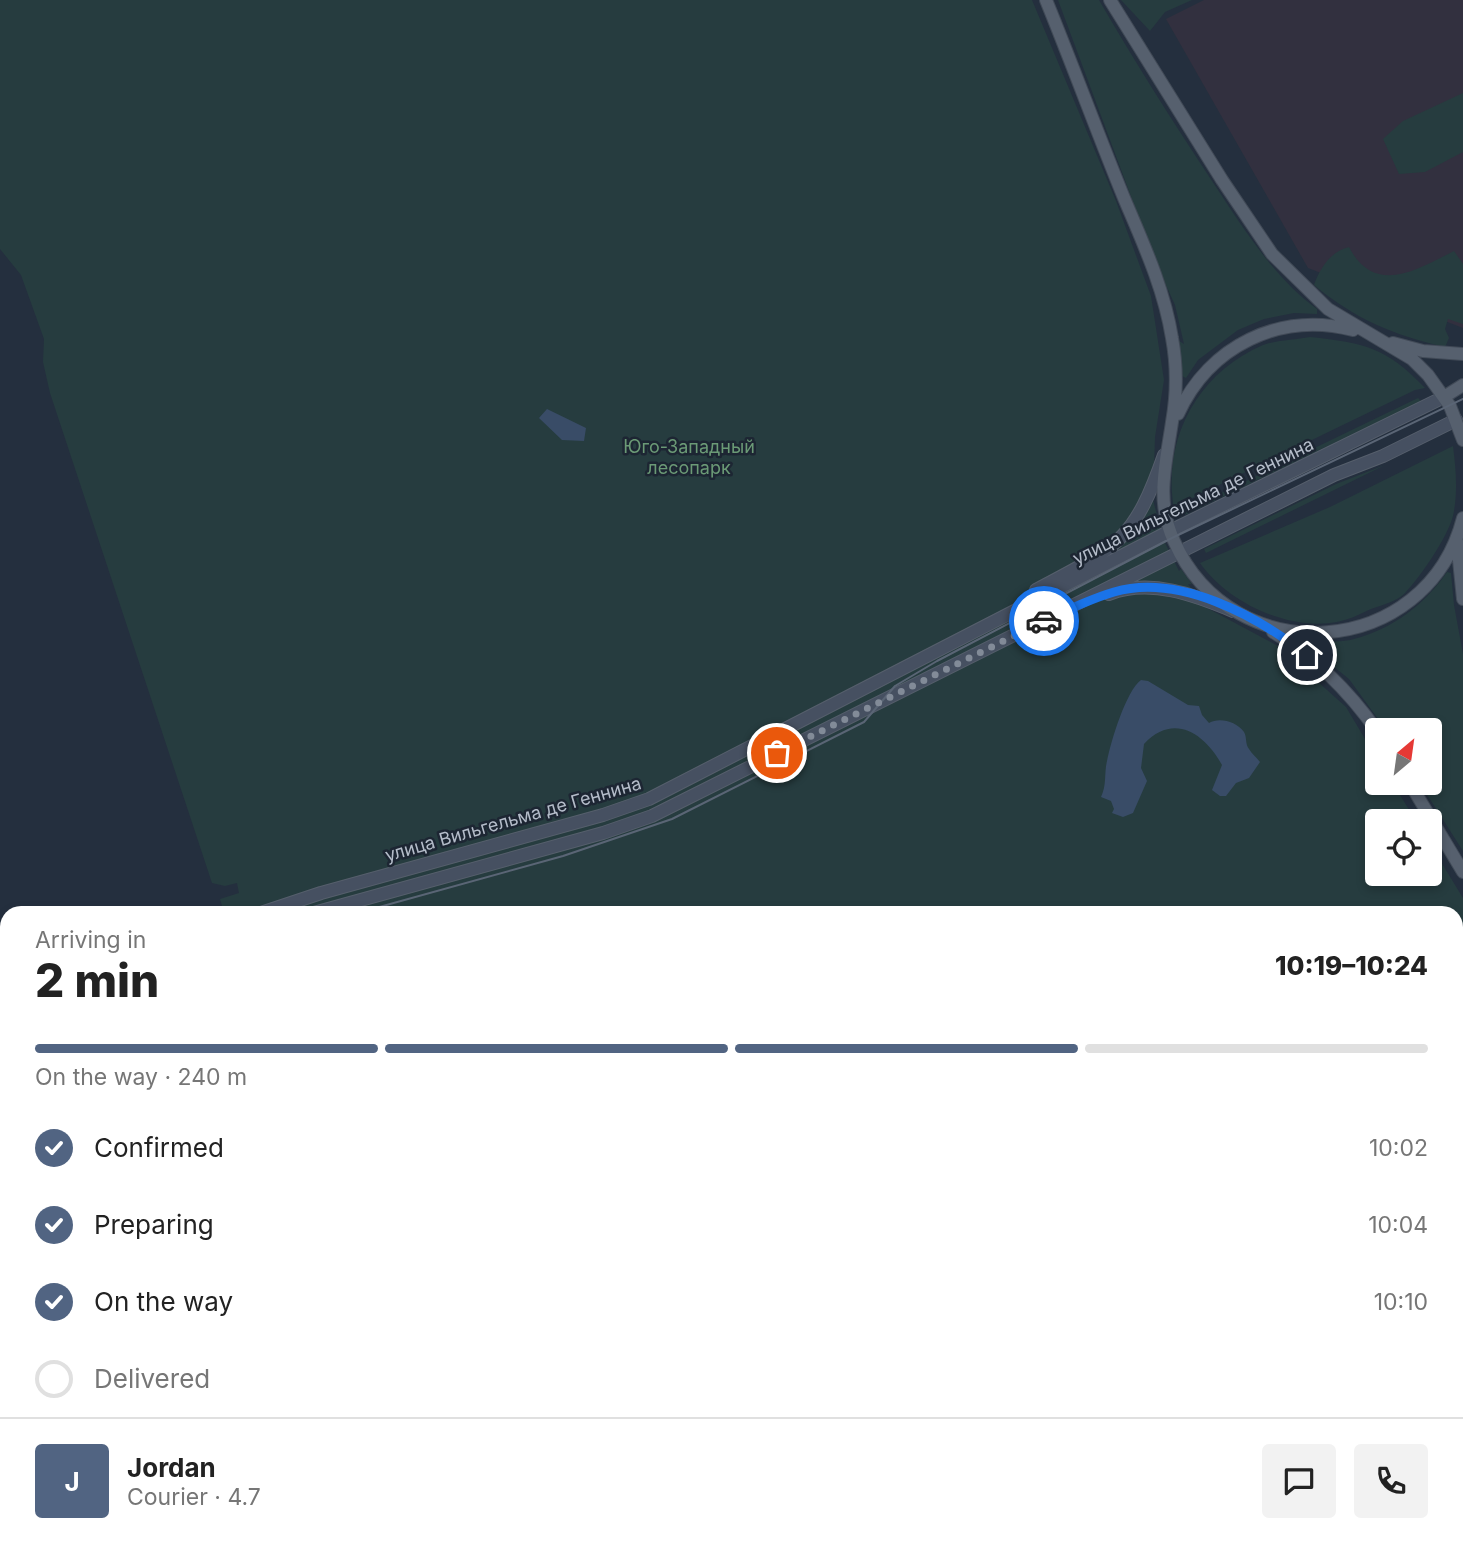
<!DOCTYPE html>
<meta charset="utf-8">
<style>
:root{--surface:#fff;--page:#f2f2f2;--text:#222;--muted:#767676;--line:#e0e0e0;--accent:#516482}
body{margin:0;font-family:Inter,sans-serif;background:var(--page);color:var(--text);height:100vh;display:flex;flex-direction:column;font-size:26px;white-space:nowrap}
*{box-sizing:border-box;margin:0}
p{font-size:23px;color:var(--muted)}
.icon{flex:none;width:38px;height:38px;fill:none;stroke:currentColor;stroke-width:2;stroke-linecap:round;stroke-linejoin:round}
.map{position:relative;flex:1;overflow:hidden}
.details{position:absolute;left:0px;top:906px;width:1463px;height:653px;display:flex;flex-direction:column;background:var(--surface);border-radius:21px 21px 0 0;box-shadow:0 4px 10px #0003}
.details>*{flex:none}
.needle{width:46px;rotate:29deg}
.buttons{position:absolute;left:1365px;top:718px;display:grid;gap:14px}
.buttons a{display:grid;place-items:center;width:77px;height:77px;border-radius:7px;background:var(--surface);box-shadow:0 4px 10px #0003;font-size:35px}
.pin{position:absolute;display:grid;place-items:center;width:60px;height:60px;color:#fff;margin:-30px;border:4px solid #fff;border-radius:50%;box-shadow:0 2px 7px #0007}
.courier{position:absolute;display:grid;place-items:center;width:70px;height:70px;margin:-35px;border:5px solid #1a73e8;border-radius:50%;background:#fff;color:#222;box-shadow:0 2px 9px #0007}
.summary em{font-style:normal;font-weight:800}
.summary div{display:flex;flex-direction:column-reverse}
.summary{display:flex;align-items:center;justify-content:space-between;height:119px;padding:0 35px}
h1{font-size:46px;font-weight:800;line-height:52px}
.bar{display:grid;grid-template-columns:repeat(4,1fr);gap:10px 7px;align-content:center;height:84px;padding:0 35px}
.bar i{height:9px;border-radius:5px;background:var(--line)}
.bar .active{background:var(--accent)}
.bar p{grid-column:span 4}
.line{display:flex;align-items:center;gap:18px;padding:0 35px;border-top:2px solid var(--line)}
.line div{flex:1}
.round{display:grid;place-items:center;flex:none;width:74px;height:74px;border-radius:7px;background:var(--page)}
ol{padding:0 35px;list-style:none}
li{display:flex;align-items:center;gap:21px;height:77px}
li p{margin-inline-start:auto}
li .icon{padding:7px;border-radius:50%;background:var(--accent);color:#fff;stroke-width:4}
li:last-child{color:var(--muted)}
li i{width:38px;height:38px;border:4px solid var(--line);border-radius:50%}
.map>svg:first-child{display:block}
.medical{fill:#32303f}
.green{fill:#263c3f}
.water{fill:#394c67}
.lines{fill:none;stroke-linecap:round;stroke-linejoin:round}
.minor-casing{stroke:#565f6c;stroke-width:10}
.secondary-casing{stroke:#565f6c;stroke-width:14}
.primary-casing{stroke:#414a57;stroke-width:14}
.minor{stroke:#38414e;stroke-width:8}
.secondary{stroke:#465061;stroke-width:12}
.primary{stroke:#56606e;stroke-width:12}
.tram{stroke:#5a6575;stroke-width:2}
.done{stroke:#828b98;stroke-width:7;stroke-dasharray:0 12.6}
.route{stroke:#1a73e8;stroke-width:9}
.labels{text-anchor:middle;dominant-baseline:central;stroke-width:5;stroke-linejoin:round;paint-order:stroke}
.park-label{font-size:18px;fill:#6b9a76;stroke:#1d2633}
.street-label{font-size:18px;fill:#b4bcc9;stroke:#1d2633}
</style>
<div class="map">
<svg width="1463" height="1559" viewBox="0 0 1463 1559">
<rect width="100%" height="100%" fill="#242f3e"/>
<path class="medical" d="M1204,0H1463V328L1308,268L1166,19Z"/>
<path class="green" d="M0,0H1032L1116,201L1151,296L1164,380L1155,437L1153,500L1164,541L1179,571L1181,569L1192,584H1188L1207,608L1278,646L1346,707L1377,759V782H1392L1416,821H1377V873H1430V844L1463,898V1559H335L358,1552H1456V914H245L243,910L224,913L220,899L239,893L237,883L225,886L212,883L50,393L43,362L44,339L21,275L0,249Z
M1058,0H1099C1135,62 1173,122 1212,181C1242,226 1273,277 1317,309V314L1294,313L1264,319L1238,330L1198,360L1186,378L1182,376L1179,341L1184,344L1175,305L1155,261Z
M1121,0H1192L1165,12L1150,31Z
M1463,93V152L1425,172L1399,174L1383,139L1403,121Z
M1349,247C1375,297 1418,269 1454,251L1463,264V324L1448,319L1445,329L1449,338L1445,347C1393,335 1355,319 1314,285C1320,268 1331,251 1349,247Z
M1310,337C1365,343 1386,347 1425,388L1415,390L1182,503L1174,510C1162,440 1196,374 1263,345C1277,340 1295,340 1310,337Z
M1418,398L1421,401L1185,515L1186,510Z
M1453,446C1456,469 1458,493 1453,516C1447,538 1421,576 1405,593C1398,601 1382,605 1371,609C1362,613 1351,619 1341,621C1291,633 1228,603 1200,563L1330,507Z
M1385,465L1206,553L1204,549L1336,484Z
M1447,572L1451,573L1454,605L1463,654V851L1419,782H1430V730H1386L1349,679L1308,646L1309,642C1323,641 1340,643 1354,639C1393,629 1425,604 1447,572Z
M0,1228L7,1257V1552H165L168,1559H0Z"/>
<path class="water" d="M547,409L586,428L584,441L562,440L539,418Z
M1141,680L1148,681L1188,705L1199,706L1202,715L1209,723C1219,717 1236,721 1244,732C1247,737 1245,744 1249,749C1252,754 1256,757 1260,762L1249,778L1236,783L1226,796H1220L1212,790L1222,765C1205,734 1174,712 1144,744L1141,768L1147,781L1133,813L1123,817L1112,813L1114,809L1111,801L1101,797C1107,785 1104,773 1107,761C1111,741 1126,691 1141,680Z"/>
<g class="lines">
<defs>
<path id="minor" d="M0,966L7,964
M0,1035L7,1033"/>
<path id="secondary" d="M1036,590C1116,547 1133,544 1164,455
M1109,594C1150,578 1195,595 1233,611
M258,914L321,893L603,815L649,799L1170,531L1444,397
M310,914L603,833L652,816L1334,475L1383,456L1456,420
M0,987L7,985
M0,1001L7,999"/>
<path id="primary" d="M1046,0C1073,66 1097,132 1124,198C1143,243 1164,288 1172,338C1177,365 1177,394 1172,422C1166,464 1155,500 1174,541C1233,674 1427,659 1463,518
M1110,0L1222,180L1272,254L1328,309L1412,359L1428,375L1450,406L1463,440
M1393,343L1423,351L1463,354
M1444,397L1463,385
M1178,414C1209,346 1280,311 1353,330
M1457,541L1463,599
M1273,632C1316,658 1348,690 1377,731
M1409,782L1463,872"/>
</defs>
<use href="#minor" class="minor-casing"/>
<use href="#secondary" class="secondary-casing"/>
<use href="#primary" class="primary-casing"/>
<use href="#minor" class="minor"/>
<use href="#secondary" class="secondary"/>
<use href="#primary" class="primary"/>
<path class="tram" d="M354,914L563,856L672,819L864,722L895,686L937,661L1172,538L1463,399
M0,1013L7,1011"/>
</g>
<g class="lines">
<path class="done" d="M777,753L1044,621"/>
<path class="route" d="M1044,621C1067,610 1090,599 1114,592C1179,573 1257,616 1307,655"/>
</g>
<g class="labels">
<g class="park-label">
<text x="689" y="446">Юго-Западный<tspan x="689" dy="21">лесопарк</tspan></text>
</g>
<g class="street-label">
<text transform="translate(1193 501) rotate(-26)">улица Вильгельма де Геннина</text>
<text transform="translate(513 819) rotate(-16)">улица Вильгельма де Геннина</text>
</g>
</g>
</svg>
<div class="buttons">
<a><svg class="needle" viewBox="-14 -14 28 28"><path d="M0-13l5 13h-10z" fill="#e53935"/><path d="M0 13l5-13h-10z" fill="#767676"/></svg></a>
<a><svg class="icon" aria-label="locate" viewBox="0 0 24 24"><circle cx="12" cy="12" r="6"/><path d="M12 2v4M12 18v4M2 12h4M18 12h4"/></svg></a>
</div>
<div class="pin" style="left:777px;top:753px;background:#ea580c"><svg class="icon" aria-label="bag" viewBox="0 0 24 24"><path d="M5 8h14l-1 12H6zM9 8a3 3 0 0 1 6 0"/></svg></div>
<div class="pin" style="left:1307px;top:655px;background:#1f2937"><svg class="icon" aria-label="home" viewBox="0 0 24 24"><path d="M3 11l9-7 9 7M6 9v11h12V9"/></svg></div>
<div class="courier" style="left:1044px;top:621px"><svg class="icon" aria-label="car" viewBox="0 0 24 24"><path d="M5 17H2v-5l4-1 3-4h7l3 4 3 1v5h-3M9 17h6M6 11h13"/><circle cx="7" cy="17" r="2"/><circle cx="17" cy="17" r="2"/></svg></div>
<section class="details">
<div class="summary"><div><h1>2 min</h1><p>Arriving in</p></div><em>10:19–10:24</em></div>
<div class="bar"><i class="active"></i><i class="active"></i><i class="active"></i><i></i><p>On the way · 240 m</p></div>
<ol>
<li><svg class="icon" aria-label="check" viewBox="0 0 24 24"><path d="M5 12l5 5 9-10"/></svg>Confirmed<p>10:02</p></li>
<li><svg class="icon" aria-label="check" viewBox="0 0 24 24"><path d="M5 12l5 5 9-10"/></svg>Preparing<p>10:04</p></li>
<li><svg class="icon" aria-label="check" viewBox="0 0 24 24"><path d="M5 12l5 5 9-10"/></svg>On the way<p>10:10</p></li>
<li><i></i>Delivered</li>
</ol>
<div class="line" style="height:126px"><b class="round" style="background:var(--accent);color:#fff">J</b><div><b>Jordan</b><p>Courier · 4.7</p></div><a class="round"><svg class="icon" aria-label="chat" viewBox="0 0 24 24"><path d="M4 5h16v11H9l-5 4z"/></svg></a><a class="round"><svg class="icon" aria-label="phone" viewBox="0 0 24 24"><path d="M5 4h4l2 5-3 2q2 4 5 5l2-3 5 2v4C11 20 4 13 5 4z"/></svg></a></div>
</section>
</div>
